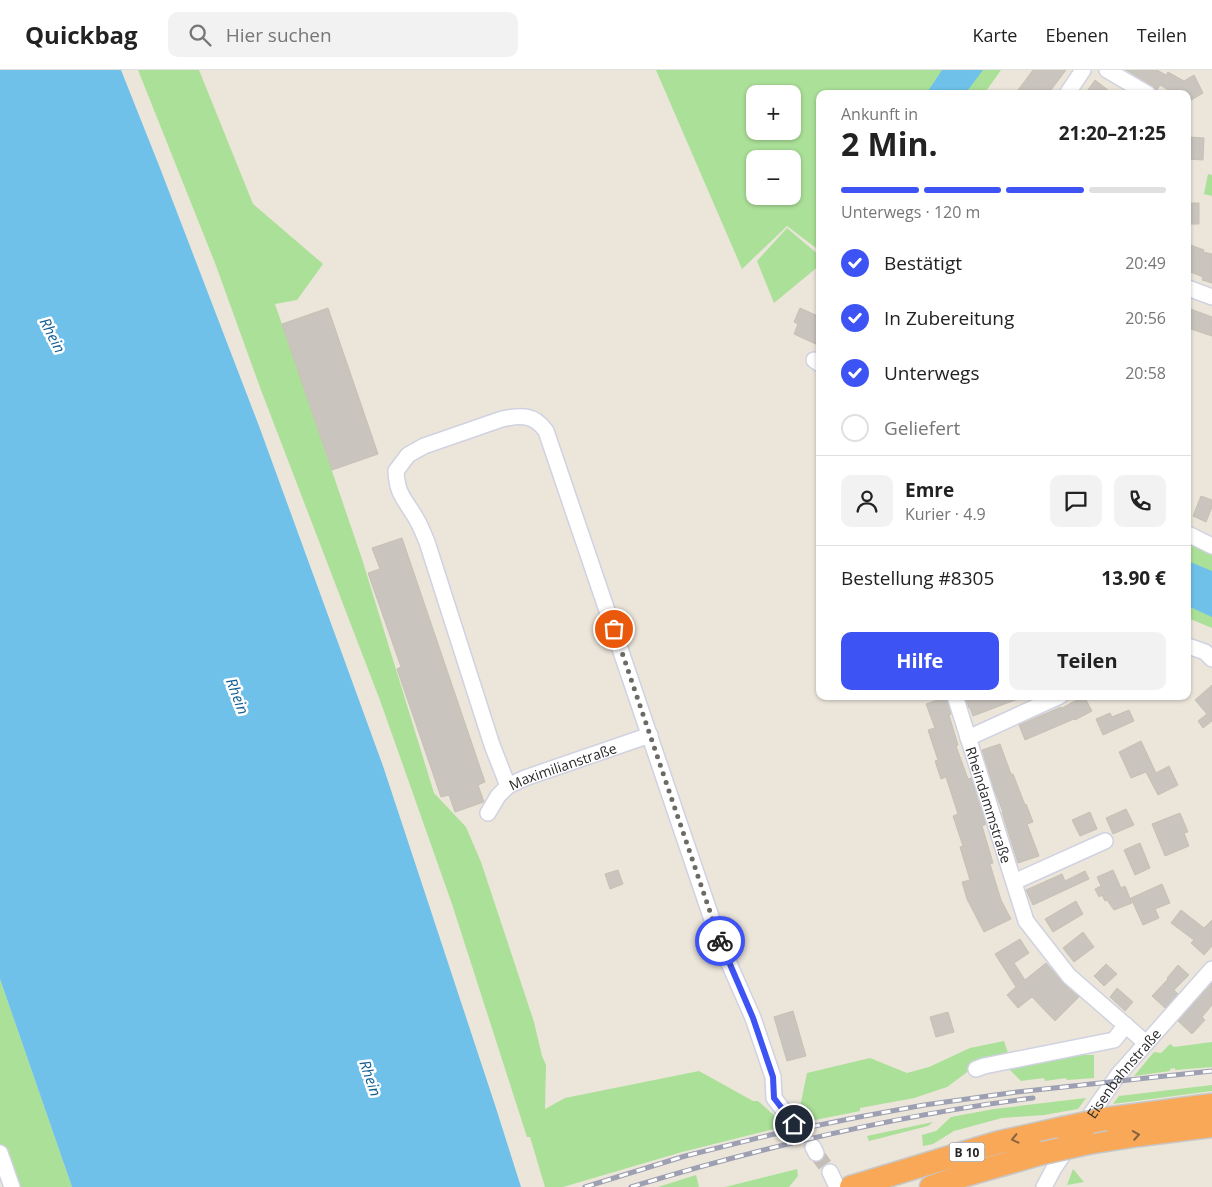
<!DOCTYPE html>
<html lang="de">
<meta charset="utf-8">
<style>
:root{--surface:#fff;--page:#f2f2f2;--text:#222;--muted:#767676;--line:#e0e0e0;--accent:#3e53f4}
body{margin:0;font-family:"Open Sans",sans-serif;background:var(--page);color:var(--text);height:100vh;display:flex;flex-direction:column;font-size:19px;white-space:nowrap}
*{box-sizing:border-box;margin:0}
p{font-size:16px;color:var(--muted)}
.icon{flex:none;width:28px;height:28px;fill:none;stroke:currentColor;stroke-width:2;stroke-linecap:round;stroke-linejoin:round}
.map{position:relative;flex:1;overflow:hidden}
.drawer{position:absolute;left:816px;top:20px;width:375px;height:610px;display:flex;flex-direction:column;background:var(--surface);border-radius:10px;box-shadow:0 1px 4px #0004}
.drawer>*{flex:none}
.fabs{position:absolute;left:746px;top:15px;display:grid;gap:10px}
.fabs a{display:grid;place-items:center;width:55px;height:55px;border-radius:10px;background:var(--surface);box-shadow:0 1px 4px #0004;font-size:25px}
.pin{position:absolute;display:grid;place-items:center;width:42px;height:42px;color:#fff;margin:-21px;border:2px solid #fff;border-radius:50%;box-shadow:0 1px 5px #0007}
.courier{position:absolute;display:grid;place-items:center;width:50px;height:50px;margin:-25px;border:4px solid #3e53f4;border-radius:50%;background:#fff;color:#222;box-shadow:0 1px 6px #0007}
.head em{font-style:normal;font-weight:700}
.head div{display:flex;flex-direction:column-reverse}
.head{display:flex;align-items:center;justify-content:space-between;height:85px;padding:0 25px}
h1{font-size:32px;font-weight:700;line-height:38px}
.bar{display:grid;grid-template-columns:repeat(4,1fr);gap:8px 5px;align-content:center;height:60px;padding:0 25px}
.bar i{height:6px;border-radius:4px;background:var(--line)}
.bar .active{background:var(--accent)}
.bar p{grid-column:span 4}
.line{display:flex;align-items:center;gap:12px;padding:0 25px;border-top:1px solid var(--line)}
.line div{flex:1}
.round{display:grid;place-items:center;flex:none;width:52px;height:52px;border-radius:10px;background:var(--page)}
ol{padding:0 25px;list-style:none}
li{display:flex;align-items:center;gap:15px;height:55px}
li p{margin-inline-start:auto}
li .icon{padding:5px;border-radius:50%;background:var(--accent);color:#fff;stroke-width:4}
li:last-child{color:var(--muted)}
li i{width:28px;height:28px;border:2px solid var(--line);border-radius:50%}
.action{display:flex;gap:10px;margin-top:auto;padding:10px 25px}
.action a{flex:1;height:58px;border-radius:10px;background:var(--accent);color:#fff;font-size:20px;font-weight:700;line-height:58px;text-align:center}
.action a+a{background:var(--page);color:var(--text)}
header{display:flex;align-items:center;gap:30px;box-sizing:border-box;height:70px;padding:0 25px;background:var(--surface);border-bottom:1px solid var(--line)}
header strong{font-size:24px}
nav{display:flex;gap:28px;margin-inline-start:auto;font-size:18px}
.search{width:350px;height:45px;background:var(--page);display:flex;align-items:center;gap:12px;box-sizing:border-box;padding:0 18px;border-radius:10px;color:var(--muted);font-size:19px}
.map>svg:first-child{display:block}
.green{fill:#abe098;fill-rule:evenodd}
.water{fill:#6fc1ea}
.building{fill:#c9c4bd;stroke:#c6c1b4}
.lines{fill:none;stroke-linecap:round;stroke-linejoin:round}
.minor-tunnel{stroke:#c4bfb6;stroke-width:15;stroke-dasharray:15 8;stroke-linecap:butt}
.minor-casing{stroke:#d0d2e1;stroke-width:18}
.highway-casing{stroke:#c7c7c7;stroke-width:25}
.minor{stroke:#fff;stroke-width:15}
.highway{stroke:#f9a857;stroke-width:22}
.rail-casing{stroke:#9d9fb2;stroke-width:5}
.rail{stroke:#fff;stroke-width:3;stroke-dasharray:9;stroke-linecap:butt}
.highway-bridge-casing{stroke:#c7c7c7;stroke-width:25;stroke-linecap:butt}
.highway-bridge{stroke:#f9a857;stroke-width:22}
.oneway{stroke:#86623d}
.done{stroke:#6c6a66;stroke-width:5;stroke-dasharray:0 9}
.route{stroke:#3e53f4;stroke-width:6}
.labels{text-anchor:middle;dominant-baseline:central;stroke-width:5;stroke-linejoin:round;paint-order:stroke}
.shield{fill:#fff;stroke:#686868;stroke-width:1}
.shield-label{font-size:12px;font-weight:bold;fill:#282828}
.street-label{font-size:14px;fill:#282828;stroke:#fff}
.water-label{font-size:15px;font-style:italic;fill:#115e94;stroke:#fff}
</style>
<header>
<strong>Quickbag</strong>
<div class="search"><svg class="icon" aria-label="search" viewBox="0 0 24 24"><circle cx="10" cy="10" r="6"/><path d="M15 15l6 6"/></svg>Hier suchen</div>
<nav><a>Karte</a><a>Ebenen</a><a>Teilen</a></nav>
</header>
<div class="map">
<svg width="1212" height="1117" viewBox="0 0 1212 1117">
<rect width="100%" height="100%" fill="#ebe5da"/>
<path class="green" d="M138,0H199L253,134L323,194L297,230L275,234L362,489L434,723L466,757L481,792L534,952L542,986L546,995L545,1039L565,1028L699,1001L753,1031H758L786,1056L682,1082L563,1117H545L530,1067H527L452,834L381,633L261,320L215,193Z
M656,0H1001L984,24H820V181L787,156L742,199ZM755,24H792V61H755ZM755,89H792V126H755Z
M1208,104L1212,105V126L1204,124Z
M787,158L820,186V195L774,233L757,191Z
M1188,472L1212,483V558L1188,548Z
M0,909L72,1117H16L0,1074Z
M1004,971L1009,986L974,997L947,1017L914,1028L860,1038V1041L810,1051L800,1037L807,1003L870,988L907,1003L929,997L970,978Z
M1212,972V997L1175,1000V998L1170,999V1001L1134,1006L1154,982L1161,983L1170,974L1174,977Z
M1066,985H1094V1008L1067,1010L1066,1008L1045,1011L1044,1008L1021,1011L1006,996Z
M1212,1015V1021L1113,1034L1119,1026Z
M1086,1028L1078,1039L1044,1045L1002,1048L954,1061L933,1074L923,1076L922,1065L936,1061L951,1047L994,1039Z
M933,1052L928,1056L869,1071L867,1066Z
M797,1099L798,1106L789,1117H725Z
M1073,1099L1084,1112L1067,1115Z
M696,1105L699,1117H658Z"/>
<path class="water" d="M0,0H121L160,98L259,356L383,696L495,1035L521,1117H72L0,909Z
M942,0H983L965,24H926Z
M1188,491L1212,501V547L1188,536Z"/>
<path class="building" d="M1033,0H1066L1048,24H1015Z
M1126,0H1157L1166,5L1168,2L1184,11L1194,5L1203,23L1188,32V24H1175L1160,15L1157,20L1153,16Z
M1095,10L1113,24H1085Z
M1188,67L1204,68L1203,90L1188,89Z
M1188,133H1199V154H1188Z
M1188,174L1204,180L1203,182L1212,184V213L1202,210L1203,207L1188,201Z
M328,238L378,384L332,400L282,254Z
M800,238L820,247V276L794,264L798,254L794,252Z
M1188,238L1212,247V266L1188,258Z
M1201,426L1212,430V437L1206,452L1193,446Z
M402,468L485,712L478,715L484,732L455,742L449,725L441,727L397,599L401,597L368,503L380,499L372,478Z
M1212,615V651L1203,658L1198,651L1207,644L1195,630Z
M965,626H1022L1023,627L973,646L970,638H969Z
M1084,626L1092,641L1075,650L1074,649L1025,670L1019,655L1061,637L1062,638Z
M946,627L951,644L949,645L958,675L956,676L968,709L971,708L986,754L982,756L993,793L990,794L1001,830L1011,849L984,862L967,829L962,812L970,810L960,777L963,776L953,746L958,744L946,707L941,709L935,691L938,690L928,660L935,658L926,634Z
M1129,640L1134,651L1103,665L1096,649L1110,643L1112,647Z
M1141,671L1156,703L1169,696L1178,715L1158,725L1146,702L1131,708L1119,682Z
M1000,674L1011,704H1013L1025,735L1026,734L1033,752L1027,754L1039,786L1018,793L1002,742H1003L994,719L982,680Z
M1126,739L1134,755L1113,764L1106,748Z
M1090,742L1097,759L1080,766L1072,750Z
M1180,743L1188,762L1184,763L1189,776L1165,786L1152,754Z
M1140,773L1150,798L1135,805L1124,780Z
M618,800L623,814L610,819L605,804Z
M1113,800L1121,818L1125,816L1132,833L1114,840L1107,830L1105,831L1102,825L1099,827L1095,819L1101,816L1097,807Z
M1085,801L1089,809L1033,835L1026,820L1062,804L1065,811Z
M1162,814L1170,833L1155,839L1159,848L1143,855L1131,828Z
M1076,831L1083,844L1053,862L1045,849Z
M1181,840L1204,858L1212,850V876L1204,885L1191,873L1194,870L1171,853Z
M1083,862L1094,877L1074,892L1063,878Z
M1020,869L1029,883L1014,893L1025,910L1046,893L1065,915L1079,927L1055,951L1032,927L1018,938L1007,925L1016,917L995,884Z
M1106,894L1117,904L1104,916L1094,906Z
M1178,895L1189,905L1174,920L1178,924L1165,938L1152,926L1168,909L1167,908Z
M1212,913V935L1202,947L1205,950L1192,964L1178,951Z
M1117,918L1133,932L1125,941L1110,927Z
M793,941L806,986L787,991L774,947Z
M948,942L954,962L936,967L930,947Z"/>
<g class="lines">
<path class="minor-tunnel" d="M794,1054L813,1077
M816,1083L830,1102"/>
<defs>
<g id="minor">
<path d="M1107,0L1148,24"/>
<path d="M1067,24L1083,0"/>
<path d="M1188,218L1212,227"/>
<path d="M814,290L820,294"/>
<path d="M1188,464L1212,476"/>
<path d="M1188,576L1205,582L1212,589"/>
<path id="s1" d="M955,626L1026,851L1069,906L1146,973"/>
<path d="M968,668L1060,626"/>
<path d="M508,716L492,675L427,472C424,465 421,457 417,450C406,430 397,426 396,401L408,385L424,376L502,349C521,345 534,344 546,361L720,873L753,948L773,1007L774,1028L794,1054"/>
<path id="s2" d="M488,743L498,726L508,716L525,708L650,665"/>
<path d="M1014,812L1105,771"/>
<path d="M976,999L984,996L1114,970L1126,955"/>
<path id="s3" d="M1082,1057L1118,1005L1212,899"/>
<path d="M813,1077L816,1083"/>
<path d="M0,1083L12,1117"/>
<path d="M830,1102L837,1117"/>
<path d="M1044,1117L1054,1098L1069,1076"/>
</g>
<path id="highway" d="M1105,1049L1212,1035
M1088,1073L1139,1065L1212,1056
M851,1117L996,1073L1063,1058
M931,1117L959,1107L1043,1083"/>
</defs>
<use href="#minor" class="minor-casing"/>
<use href="#highway" class="highway-casing"/>
<use href="#minor" class="minor"/>
<use href="#highway" class="highway"/>
<defs>
<path id="rail" d="M585,1117L685,1086L770,1065L859,1047L924,1035L1017,1022L1212,1001
M631,1117C763,1077 897,1045 1033,1028"/>
</defs>
<use href="#rail" class="rail-casing"/>
<use href="#rail" class="rail"/>
<defs>
<path id="highway-bridge" d="M1063,1058L1105,1049
M1043,1083L1088,1073"/>
</defs>
<use href="#highway-bridge" class="highway-bridge-casing"/>
<use href="#highway-bridge" class="highway-bridge"/>
</g>
<defs><path id="oneway-chevron" d="M-2-3.5L2.5 0L-2 3.5" fill="none" stroke-width="1.6" stroke-linecap="round" stroke-linejoin="round" transform="scale(1.25)"/></defs>
<g class="oneway">
<use href="#oneway-chevron" transform="translate(1136 1065) rotate(-9)"/>
<use href="#oneway-chevron" transform="translate(1015 1069) rotate(167)"/>
</g>
<g class="lines">
<path class="done" d="M614,559L720,871"/>
<path class="route" d="M720,871L753,948L773,1007L774,1028L794,1054"/>
</g>
<g class="labels">
<rect class="shield" x="949.5" y="1072.5" width="35" height="19" rx="4"/>
<g class="shield-label">
<text x="967" y="1082">B 10</text>
</g>
<g class="street-label">
<text stroke="none"><textPath href="#s2" startOffset="92">Maximilianstraße</textPath></text>
<text stroke="none"><textPath href="#s1" startOffset="114">Rheindammstraße</textPath></text>
<text stroke="none"><textPath href="#s3" startOffset="68">Eisenbahnstraße</textPath></text>
</g>
<g class="water-label">
<text transform="translate(53 265) rotate(63)">Rhein</text>
<text transform="translate(238 626) rotate(69)">Rhein</text>
<text transform="translate(371 1008) rotate(71)">Rhein</text>
</g>
</g>
</svg>
<div class="fabs">
<a>+</a>
<a>−</a>
</div>
<div class="pin" style="left:614px;top:559px;background:#ea580c"><svg class="icon" aria-label="bag" viewBox="0 0 24 24"><path d="M5 8h14l-1 12H6zM9 8a3 3 0 0 1 6 0"/></svg></div>
<div class="pin" style="left:794px;top:1054px;background:#1f2937"><svg class="icon" aria-label="home" viewBox="0 0 24 24"><path d="M3 11l9-7 9 7M6 9v11h12V9"/></svg></div>
<div class="courier" style="left:720px;top:871px"><svg class="icon" aria-label="bike" viewBox="0 0 24 24"><circle cx="6" cy="16" r="4"/><circle cx="18" cy="16" r="4"/><path d="M6 16l4-8h5l3 8M10 8l3 8H6M13 5h3"/></svg></div>
<section class="drawer">
<div class="head"><div><h1>2 Min.</h1><p>Ankunft in</p></div><em>21:20–21:25</em></div>
<div class="bar"><i class="active"></i><i class="active"></i><i class="active"></i><i></i><p>Unterwegs · 120 m</p></div>
<ol>
<li><svg class="icon" aria-label="check" viewBox="0 0 24 24"><path d="M5 12l5 5 9-10"/></svg>Bestätigt<p>20:49</p></li>
<li><svg class="icon" aria-label="check" viewBox="0 0 24 24"><path d="M5 12l5 5 9-10"/></svg>In Zubereitung<p>20:56</p></li>
<li><svg class="icon" aria-label="check" viewBox="0 0 24 24"><path d="M5 12l5 5 9-10"/></svg>Unterwegs<p>20:58</p></li>
<li><i></i>Geliefert</li>
</ol>
<div class="line" style="height:90px"><a class="round"><svg class="icon" aria-label="person" viewBox="0 0 24 24"><circle cx="12" cy="8" r="4"/><path d="M4 21q1-7 8-7t8 7"/></svg></a><div><b>Emre</b><p>Kurier · 4.9</p></div><a class="round"><svg class="icon" aria-label="chat" viewBox="0 0 24 24"><path d="M4 5h16v11H9l-5 4z"/></svg></a><a class="round"><svg class="icon" aria-label="phone" viewBox="0 0 24 24"><path d="M5 4h4l2 5-3 2q2 4 5 5l2-3 5 2v4C11 20 4 13 5 4z"/></svg></a></div>
<div class="line" style="height:65px"><div>Bestellung #8305</div><b>13.90 €</b></div>
<div class="action"><a>Hilfe</a><a>Teilen</a></div>
</section>
</div>
